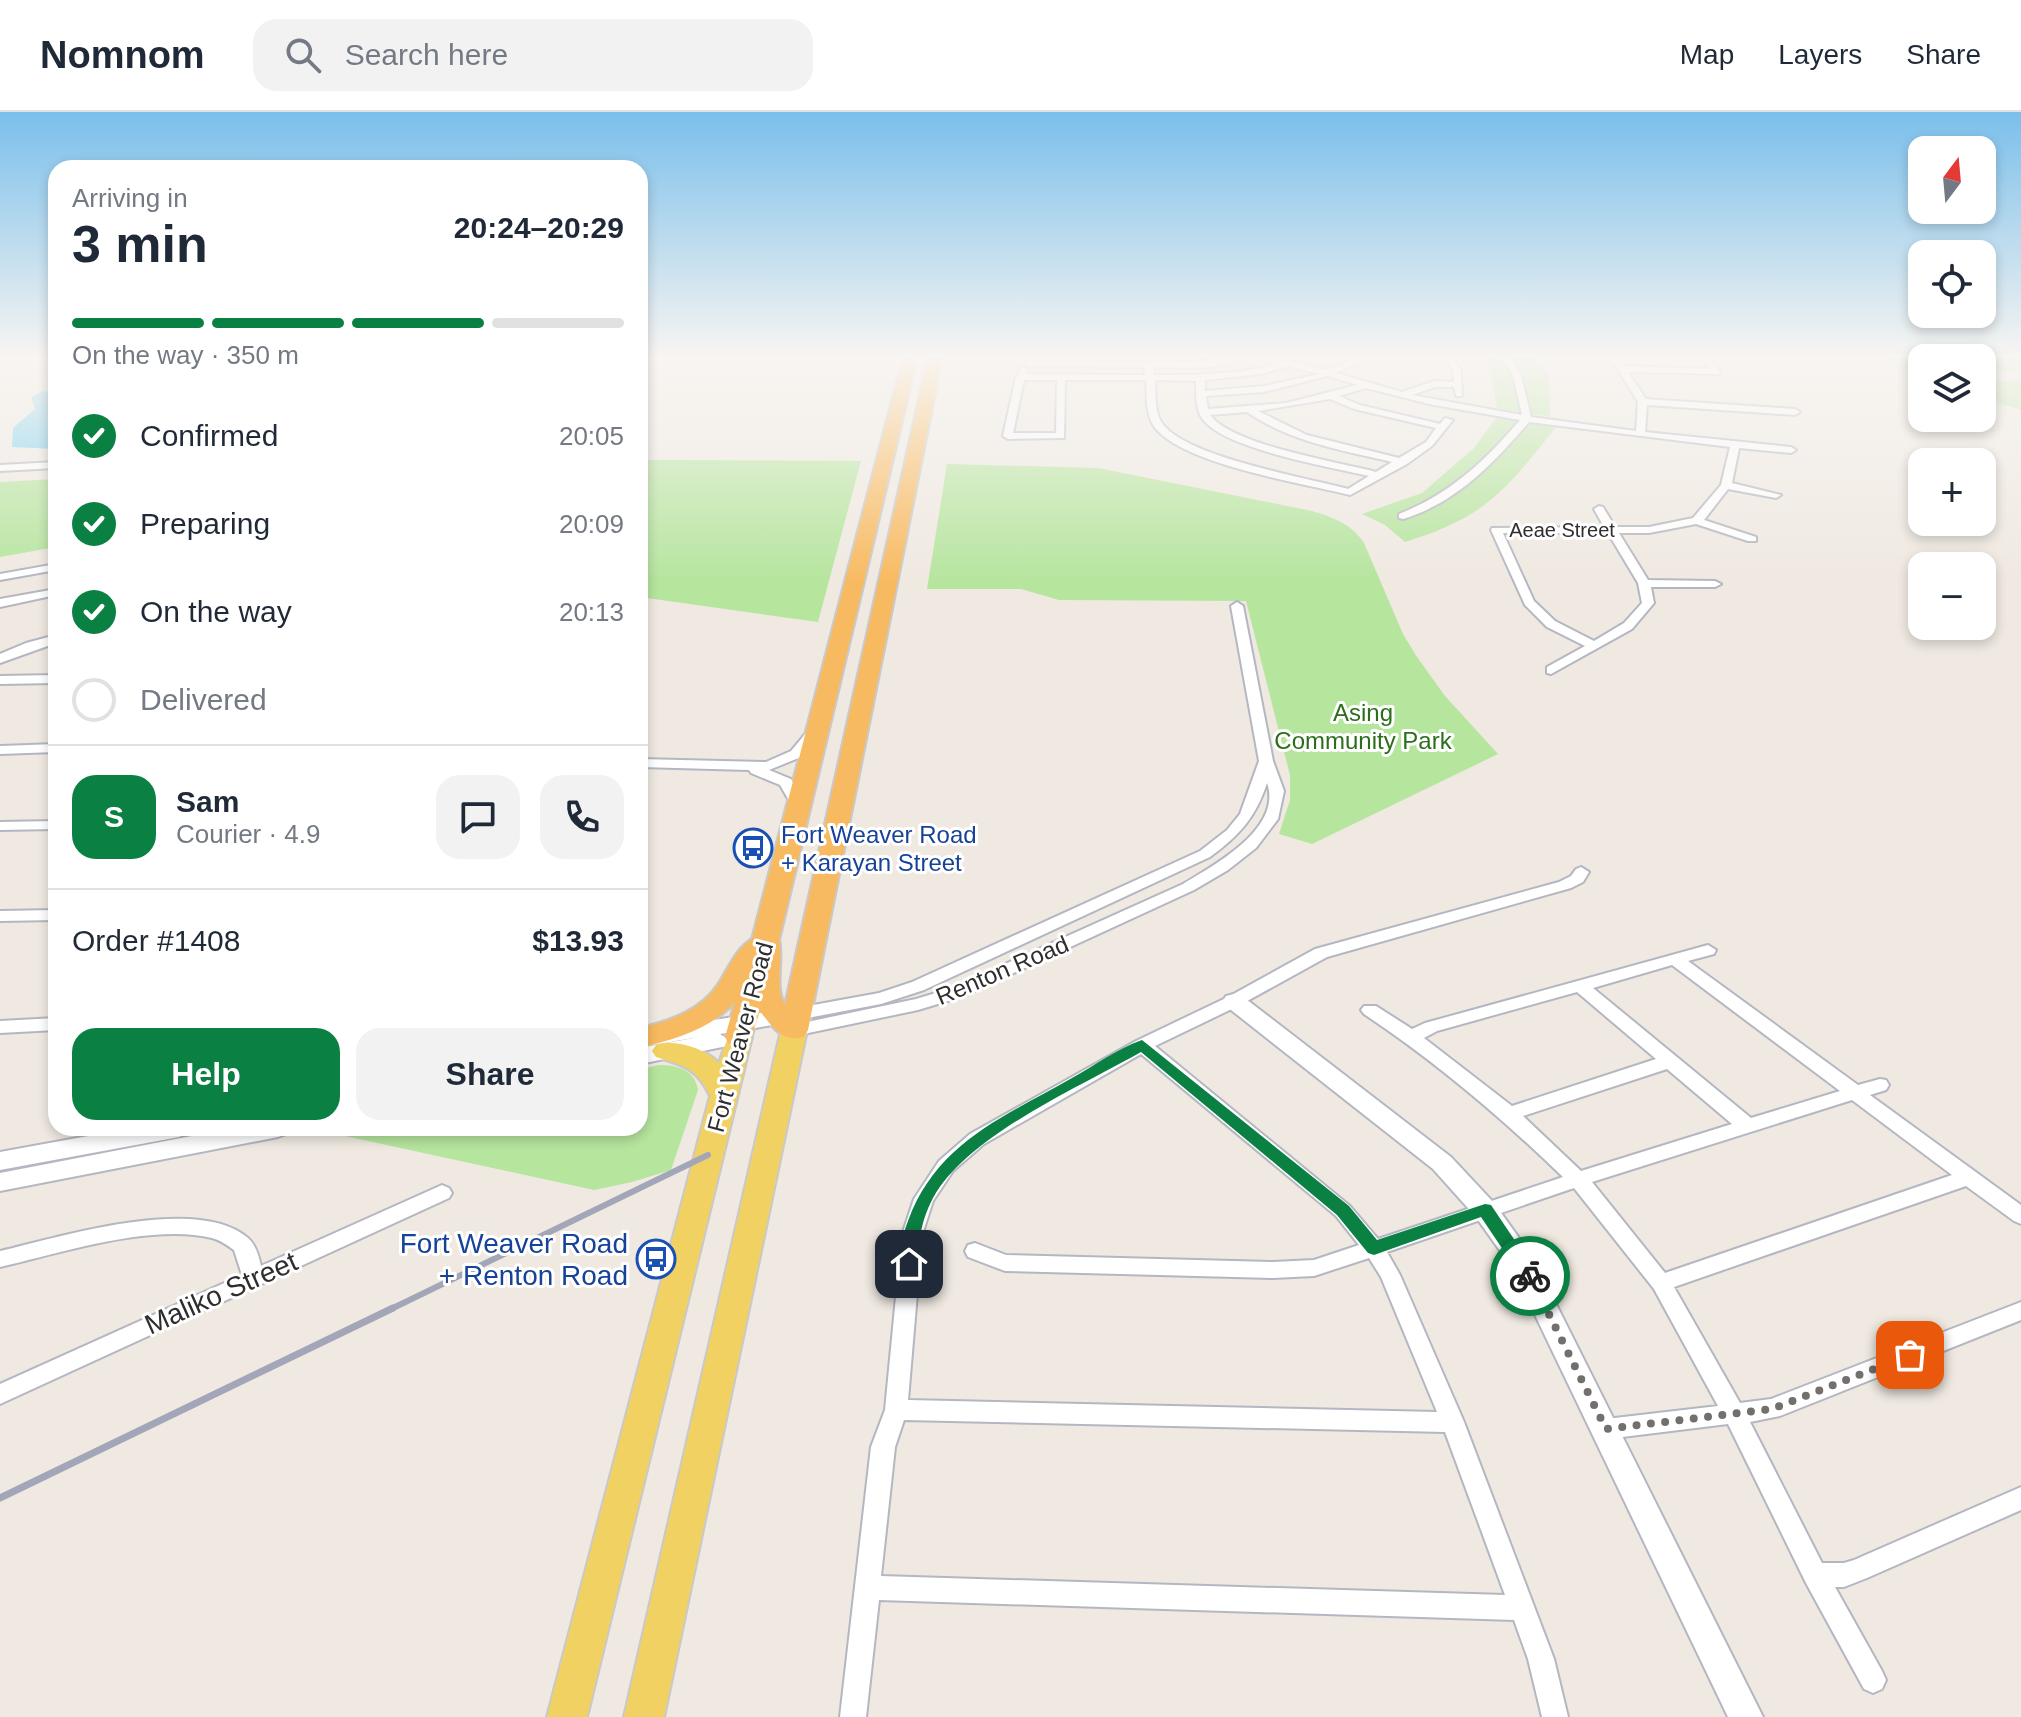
<!DOCTYPE html>
<meta charset="utf-8">
<style>
:root{--surface:#fff;--page:#f2f2f3;--text:#1f2937;--muted:#747a83;--line:#e0e1e3;--accent:#0b8043}
body{margin:0;font-family:Helvetica,sans-serif;background:var(--page);color:var(--text);height:100vh;display:flex;flex-direction:column;font-size:30px;white-space:nowrap}
*{box-sizing:border-box;margin:0}
p{font-size:26px;color:var(--muted)}
.icon{flex:none;width:44px;height:44px;fill:none;stroke:currentColor;stroke-width:2;stroke-linecap:round;stroke-linejoin:round}
.map{position:relative;flex:1;overflow:hidden}
.sheet{position:absolute;left:48px;top:48px;width:600px;height:976px;display:flex;flex-direction:column;background:var(--surface);border-radius:24px;box-shadow:0 4px 12px #0003}
.sheet>*{flex:none}
.needle{width:52px;rotate:16deg}
.buttons{position:absolute;left:1908px;top:24px;display:grid;gap:16px}
.buttons a{display:grid;place-items:center;width:88px;height:88px;border-radius:16px;background:var(--surface);box-shadow:0 4px 12px #0003;font-size:40px}
.pin{position:absolute;display:grid;place-items:center;width:68px;height:68px;color:#fff;margin:-34px;border-radius:16px;box-shadow:0 4px 12px #0006}
.courier{position:absolute;display:grid;place-items:center;width:80px;height:80px;margin:-40px;border:6px solid #0b8043;border-radius:50%;background:#fff;color:#222;box-shadow:0 2px 10px #0007}
.summary em{font-style:normal;font-weight:700}
.summary div{display:flex;flex-direction:column-reverse}
.summary{display:flex;align-items:center;justify-content:space-between;height:136px;padding:0 24px}
h1{font-size:52px;font-weight:700;line-height:60px}
.bar{display:grid;grid-template-columns:repeat(4,1fr);gap:12px 8px;align-content:center;height:96px;padding:0 24px}
.bar i{height:10px;border-radius:6px;background:var(--line)}
.bar .on{background:var(--accent)}
.bar p{grid-column:span 4}
.line{display:flex;align-items:center;gap:20px;padding:0 24px;border-top:2px solid var(--line)}
.line div{flex:1}
.round{display:grid;place-items:center;flex:none;width:84px;height:84px;border-radius:24px;background:var(--page)}
ol{padding:0 24px;list-style:none}
li{display:flex;align-items:center;gap:24px;height:88px}
li p{margin-inline-start:auto}
li .icon{padding:8px;border-radius:50%;background:var(--accent);color:#fff;stroke-width:4}
li:last-child{color:var(--muted)}
li i{width:44px;height:44px;border:4px solid var(--line);border-radius:50%}
.cta{display:flex;gap:16px;margin-top:auto;padding:16px 24px}
.cta a{flex:1;height:92px;border-radius:24px;background:var(--accent);color:#fff;font-size:32px;font-weight:700;line-height:92px;text-align:center}
.cta a+a{background:var(--page);color:var(--text)}
header{display:flex;align-items:center;gap:48px;box-sizing:border-box;height:112px;padding:0 40px;background:var(--surface);border-bottom:2px solid var(--line)}
header strong{font-size:38px}
nav{display:flex;gap:44px;margin-inline-start:auto;font-size:28px}
.search{width:560px;height:72px;background:var(--page);display:flex;align-items:center;gap:20px;box-sizing:border-box;padding:0 28px;border-radius:24px;color:var(--muted);font-size:30px}
.map>svg:first-child{display:block}
.green{fill:#b6e59e}
.water{fill:#75cff0}
.lines{fill:none;stroke-linecap:round;stroke-linejoin:round}
.minor-casing{stroke:#b4b7c1;stroke-width:4}
.tertiary-casing{stroke:#b4b7c1;stroke-width:4}
.primary-casing{stroke:#c9c9c9;stroke-width:4}
.trunk-casing{stroke:#c9c9c9;stroke-width:4}
.minor{fill:#fff;fill-rule:evenodd}
.tertiary{fill:#fff;fill-rule:evenodd}
.primary{fill:#f2d163;fill-rule:evenodd}
.trunk{fill:#f8ba60;fill-rule:evenodd}
.rail-far1{stroke:#a3a6b8;stroke-width:6}
.rail{stroke:#a3a6b8;stroke-width:7}
.route{fill:#0b8043}
.done{stroke:#726f6d;stroke-width:8;stroke-dasharray:0 14.4}
.labels{text-anchor:middle;dominant-baseline:central;stroke-width:6;stroke-linejoin:round;paint-order:stroke}
.far-street-label{font-size:20px;fill:#2e2e2e;stroke:#fff}
.park-label{font-size:24px;fill:#2c6e1b;stroke:#fff}
.transit-label{font-size:24px;fill:#164399;stroke:#fff;text-anchor:start}
.street-label{font-size:24px;fill:#2e2e2e;stroke:#fff}
.near-transit-label{font-size:28px;fill:#164399;stroke:#fff;text-anchor:end}
.near-street-label{font-size:28px;fill:#2e2e2e;stroke:#fff}
</style>
<header>
<strong>Nomnom</strong>
<div class="search"><svg class="icon" aria-label="search" viewBox="0 0 24 24"><circle cx="10" cy="10" r="6"/><path d="M15 15l6 6"/></svg>Search here</div>
<nav><a>Map</a><a>Layers</a><a>Share</a></nav>
</header>
<div class="map">
<svg width="2021" height="1605" viewBox="0 0 2021 1605">
<rect width="100%" height="100%" fill="#efe9e1"/>
<path class="green" d="M1482,246H1536L1549,264L1550,305L1497,296L1492,265Z
M1879,246H2021V258L1982,260V246H1922V263L1893,256Z
M2021,268V298L1982,286V271Z
M1497,305L1556,315C1505,379 1486,405 1405,430L1385,413L1362,402L1422,381L1474,336Z
M640,348L861,349L818,510L640,485Z
M947,352L1098,356L1312,399C1332,405 1352,412 1364,431L1403,522L1415,542L1445,584L1498,642L1312,732L1279,722L1290,688V663L1246,489L1059,488L1021,477H927Z
M56,367V435L0,445V370Z
M659,953C678,953 695,958 698,978L671,1058L632,1070L594,1078L322,1019L338,1016H640V957Z"/>
<path class="water" d="M43,279L56,281V337L12,335L13,316L35,297L31,285Z"/>
<g class="lines">
<defs>
<path id="minor" d="M1229,246H1238C1221,260 1175,255 1153,255L1154,263C1195,263 1237,263 1277,252L1254,246L1280,247L1327,258L1356,246H1366L1336,261L1402,280L1434,269L1454,270L1453,259L1445,246H1453L1461,259L1462,284H1456L1454,275H1435L1412,283L1522,303L1513,263L1502,246H1510L1521,263L1531,305L1636,319L1638,290L1611,246H1619L1625,254L1710,257L1702,246H1710L1720,260L1719,262L1628,260L1646,287L1795,297L1800,300L1795,303L1647,293L1645,320L1791,335L1796,338L1791,341L1739,336L1732,371L1781,383L1776,386L1728,377L1704,408L1756,425V429H1748L1696,412L1649,421H1619L1648,468L1715,469L1721,472L1715,475H1651L1654,491L1632,517L1551,562L1547,561V555L1585,534L1547,515L1525,493L1491,418L1492,416L1604,415L1594,397L1599,394L1603,395L1615,415H1649L1693,406L1721,373L1730,335L1529,310C1494,351 1456,391 1403,407L1399,406V402C1450,382 1485,349 1520,308L1429,292L1366,276L1339,284L1360,293L1440,312L1445,306L1453,308L1432,334L1407,352L1350,383C1302,371 1187,353 1156,317C1145,304 1147,284 1146,268H1065L1064,326L1008,327L1003,324L1016,265L1022,255L1029,257L1026,262L1145,263L1144,255L1029,254L1025,251L1026,249L1192,250ZM1288,254L1319,262L1264,274L1205,279V268L1261,262ZM1328,264L1357,273L1286,291L1208,297L1206,284L1264,280ZM1024,268H1057L1056,321H1013ZM1155,268L1196,269C1196,282 1195,300 1205,310C1231,338 1330,355 1369,364L1348,377C1308,366 1185,345 1162,311C1154,299 1156,282 1155,268ZM1330,287L1354,297L1436,316L1426,330L1399,346L1307,323L1258,299ZM1247,300C1291,330 1341,338 1392,350L1376,360C1338,350 1232,333 1210,303ZM1503,421H1608L1638,471L1642,491L1624,511L1594,529L1555,509L1534,489Z
M56,350V356L0,359V353Z
M56,452V458L0,468V462Z
M56,477V483L0,495V487Z
M1237,490L1243,494L1273,649L1284,679L1278,707L1256,736L1228,758L1194,778L964,884L918,898L794,924L788,922L785,918L788,914L916,887L952,876L1183,772C1215,753 1283,716 1267,671C1256,705 1239,724 1210,745L924,878L881,892L797,908L788,902L797,896L879,881L912,870L1200,739L1227,718L1240,702L1259,649L1231,494Z
M56,523V531L0,551V542L26,531Z
M56,563V571L0,572V564Z
M816,614L823,618L801,645L769,658L791,667L806,694L799,698L794,697L780,673L751,661L749,658L640,655V647L766,650L791,639L811,615Z
M56,632V640L0,642V634Z
M56,709V717L0,718V710Z
M1581,755L1589,760L1583,770L1571,776L1327,845L1240,893L1155,934L1350,1094L1378,1127L1563,1065C1501,1005 1436,950 1364,902L1361,898L1364,894H1376L1412,917L1425,911L1708,833L1716,838L1714,842L1688,849L1858,973L1880,967L1886,968L1889,973L1886,978L1870,983L2021,1093V1112L2014,1109L1966,1074L1674,1175L1740,1291L1771,1287L2021,1190V1208L1780,1304L1750,1310L1822,1451H1844L1854,1448L2021,1375V1398L1867,1466L1844,1475H1835L1882,1559L1886,1568L1882,1577L1873,1581L1864,1577L1806,1471L1728,1312L1606,1327L1598,1324L1595,1317L1598,1310L1606,1307L1718,1294L1654,1177L1574,1076L1387,1140L1400,1163L1464,1310L1554,1547L1568,1605H1542L1528,1547L1514,1508L879,1488L866,1605H840L871,1335L885,1298L902,1123L914,1087L939,1049L970,1022L1136,929L1228,885L1315,837L1559,770L1571,764L1576,757ZM1672,853L1840,979L1751,1006L1593,876ZM1577,880L1656,947L1512,994L1424,926L1437,919ZM1141,942L1336,1104L1359,1133L1314,1148L1273,1150L1006,1143L975,1131L968,1133L965,1139L968,1145L1005,1159L1273,1166L1314,1164L1369,1146L1381,1165L1437,1300L908,1288L922,1123L933,1089L953,1059L984,1032ZM1667,957L1732,1012L1581,1059L1523,1004ZM1852,988L1952,1063L1665,1161L1592,1070ZM904,1308L1445,1320L1505,1483L881,1464L895,1335Z
M56,798V808L0,809V799Z
M56,906V918L0,921V909Z
M442,1073L449,1076L452,1081L449,1086L0,1292V1272L242,1163L234,1138C227,1133 220,1128 212,1126C152,1111 60,1141 0,1155V1139C60,1125 197,1082 248,1126C256,1133 259,1145 261,1154Z"/>
<path id="tertiary" d="M1234,882L1242,884L1451,1045L1494,1091L1532,1144L1763,1605H1728L1513,1157L1476,1105L1433,1057L1226,894L1223,889L1226,884Z
M794,896L802,898L805,903L802,908L720,922L730,929L727,934L640,952V936L699,925L640,935V919Z
M132,1016H191L187,1022L179,1025L0,1058V1040Z
M233,1016H290L286,1022L278,1025L0,1079V1061Z"/>
<path id="primary" d="M794,909L803,912L807,918L664,1605H624L781,918L785,912Z
M739,916L748,919L752,925L587,1605H547L710,984C697,956 683,953 656,945L652,939L656,933C676,927 704,936 719,951L730,919Z"/>
<path id="trunk" d="M903,246H917L779,828C784,849 774,875 785,893L928,246H942L808,918L804,925C783,931 772,915 760,899L749,932L739,935L729,932L725,925L735,890C710,918 675,927 640,936V916C670,909 702,898 719,871C729,855 736,837 752,827Z"/>
</defs>
<use href="#minor" class="minor-casing"/>
<use href="#tertiary" class="tertiary-casing"/>
<use href="#primary" class="primary-casing"/>
<use href="#trunk" class="trunk-casing"/>
<use href="#minor" class="minor"/>
<use href="#tertiary" class="tertiary"/>
<use href="#primary" class="primary"/>
<use href="#trunk" class="trunk"/>
<path class="rail-far1" d="M389,1198L708,1043"/>
<path class="rail" d="M0,1386L393,1196"/>
</g>
<linearGradient id="sky" x2="0" y2="1"><stop stop-color="#7abfeb"/><stop offset="0.52" stop-color="#f8f5f2"/><stop offset="1" stop-color="#f8f5f2" stop-opacity="0"/></linearGradient>
<rect width="2021" height="470" fill="url(#sky)"/>
<path class="route" d="M1142,928L1349,1094L1377,1128L1485,1092L1491,1093L1536,1160L1538,1164L1536,1169H1524L1481,1105L1374,1143L1368,1141L1337,1103L1141,940C1078,976 968,1023 933,1086C927,1097 921,1114 920,1127C918,1137 919,1147 915,1157H903C897,1143 903,1122 908,1109C937,1030 1004,1005 1072,966C1094,954 1118,936 1142,928Z"/>
<g class="lines">
<path class="done" d="M1530,1164L1606,1317L1772,1297L1910,1243"/>
</g>
<defs>
<symbol id="bus-ring" viewBox="-11 -11 22 22"><circle r="9.5" fill="#fff" stroke="#1a4fb4" stroke-width="1.5"/><path d="M-5-6H5V4H4V6H2V4H-2V6H-4V4H-5ZM-3.5-4V0h7V-4ZM-3.5 1.2v1.5H-2V1.2ZM2 1.2v1.5H3.5V1.2Z" fill="#1a4fb4"/></symbol>
</defs>
<g fill-rule="evenodd">
<use href="#bus-ring" x="731" y="714" width="44" height="44"/>
<use href="#bus-ring" x="634" y="1125" width="44" height="44"/>
</g>
<g class="labels">
<g class="far-street-label">
<text x="1562" y="418">Aeae Street</text>
</g>
<g class="park-label">
<text x="1363" y="600">Asing<tspan x="1363" dy="28">Community Park</tspan></text>
</g>
<g class="transit-label">
<text x="781" y="722">Fort Weaver Road<tspan x="781" dy="28">+ Karayan Street</tspan></text>
</g>
<g class="street-label">
<text transform="translate(1002 858) rotate(-23)">Renton Road</text>
<text transform="translate(740 925) rotate(-75)">Fort Weaver Road</text>
</g>
<g class="near-transit-label">
<text x="628" y="1131">Fort Weaver Road<tspan x="628" dy="32">+ Renton Road</tspan></text>
</g>
<g class="near-street-label">
<text transform="translate(221 1181) rotate(-24)">Maliko Street</text>
</g>
</g>
</svg>
<div class="buttons">
<a><svg class="needle" viewBox="-14 -14 28 28"><path d="M0-13l5 13h-10z" fill="#e53935"/><path d="M0 13l5-13h-10z" fill="#747a83"/></svg></a>
<a><svg class="icon" aria-label="locate" viewBox="0 0 24 24"><circle cx="12" cy="12" r="6"/><path d="M12 2v4M12 18v4M2 12h4M18 12h4"/></svg></a>
<a><svg class="icon" aria-label="layers" viewBox="0 0 24 24"><path d="M12 4l9 5-9 5-9-5zM3 14l9 5 9-5"/></svg></a>
<a>+</a>
<a>−</a>
</div>
<div class="pin" style="left:1910px;top:1243px;background:#ea580c"><svg class="icon" aria-label="bag" viewBox="0 0 24 24"><path d="M5 8h14l-1 12H6zM9 8a3 3 0 0 1 6 0"/></svg></div>
<div class="pin" style="left:909px;top:1152px;background:#1f2937"><svg class="icon" aria-label="home" viewBox="0 0 24 24"><path d="M3 11l9-7 9 7M6 9v11h12V9"/></svg></div>
<div class="courier" style="left:1530px;top:1164px"><svg class="icon" aria-label="bike" viewBox="0 0 24 24"><circle cx="6" cy="16" r="4"/><circle cx="18" cy="16" r="4"/><path d="M6 16l4-8h5l3 8M10 8l3 8H6M13 5h3"/></svg></div>
<section class="sheet">
<div class="summary"><div><h1>3 min</h1><p>Arriving in</p></div><em>20:24–20:29</em></div>
<div class="bar"><i class="on"></i><i class="on"></i><i class="on"></i><i></i><p>On the way · 350 m</p></div>
<ol>
<li><svg class="icon" aria-label="check" viewBox="0 0 24 24"><path d="M5 12l5 5 9-10"/></svg>Confirmed<p>20:05</p></li>
<li><svg class="icon" aria-label="check" viewBox="0 0 24 24"><path d="M5 12l5 5 9-10"/></svg>Preparing<p>20:09</p></li>
<li><svg class="icon" aria-label="check" viewBox="0 0 24 24"><path d="M5 12l5 5 9-10"/></svg>On the way<p>20:13</p></li>
<li><i></i>Delivered</li>
</ol>
<div class="line" style="height:144px"><b class="round" style="background:var(--accent);color:#fff">S</b><div><b>Sam</b><p>Courier · 4.9</p></div><a class="round"><svg class="icon" aria-label="chat" viewBox="0 0 24 24"><path d="M4 5h16v11H9l-5 4z"/></svg></a><a class="round"><svg class="icon" aria-label="phone" viewBox="0 0 24 24"><path d="M5 4h4l2 5-3 2q2 4 5 5l2-3 5 2v4C11 20 4 13 5 4z"/></svg></a></div>
<div class="line" style="height:104px"><div>Order #1408</div><b>$13.93</b></div>
<div class="cta"><a>Help</a><a>Share</a></div>
</section>
</div>
